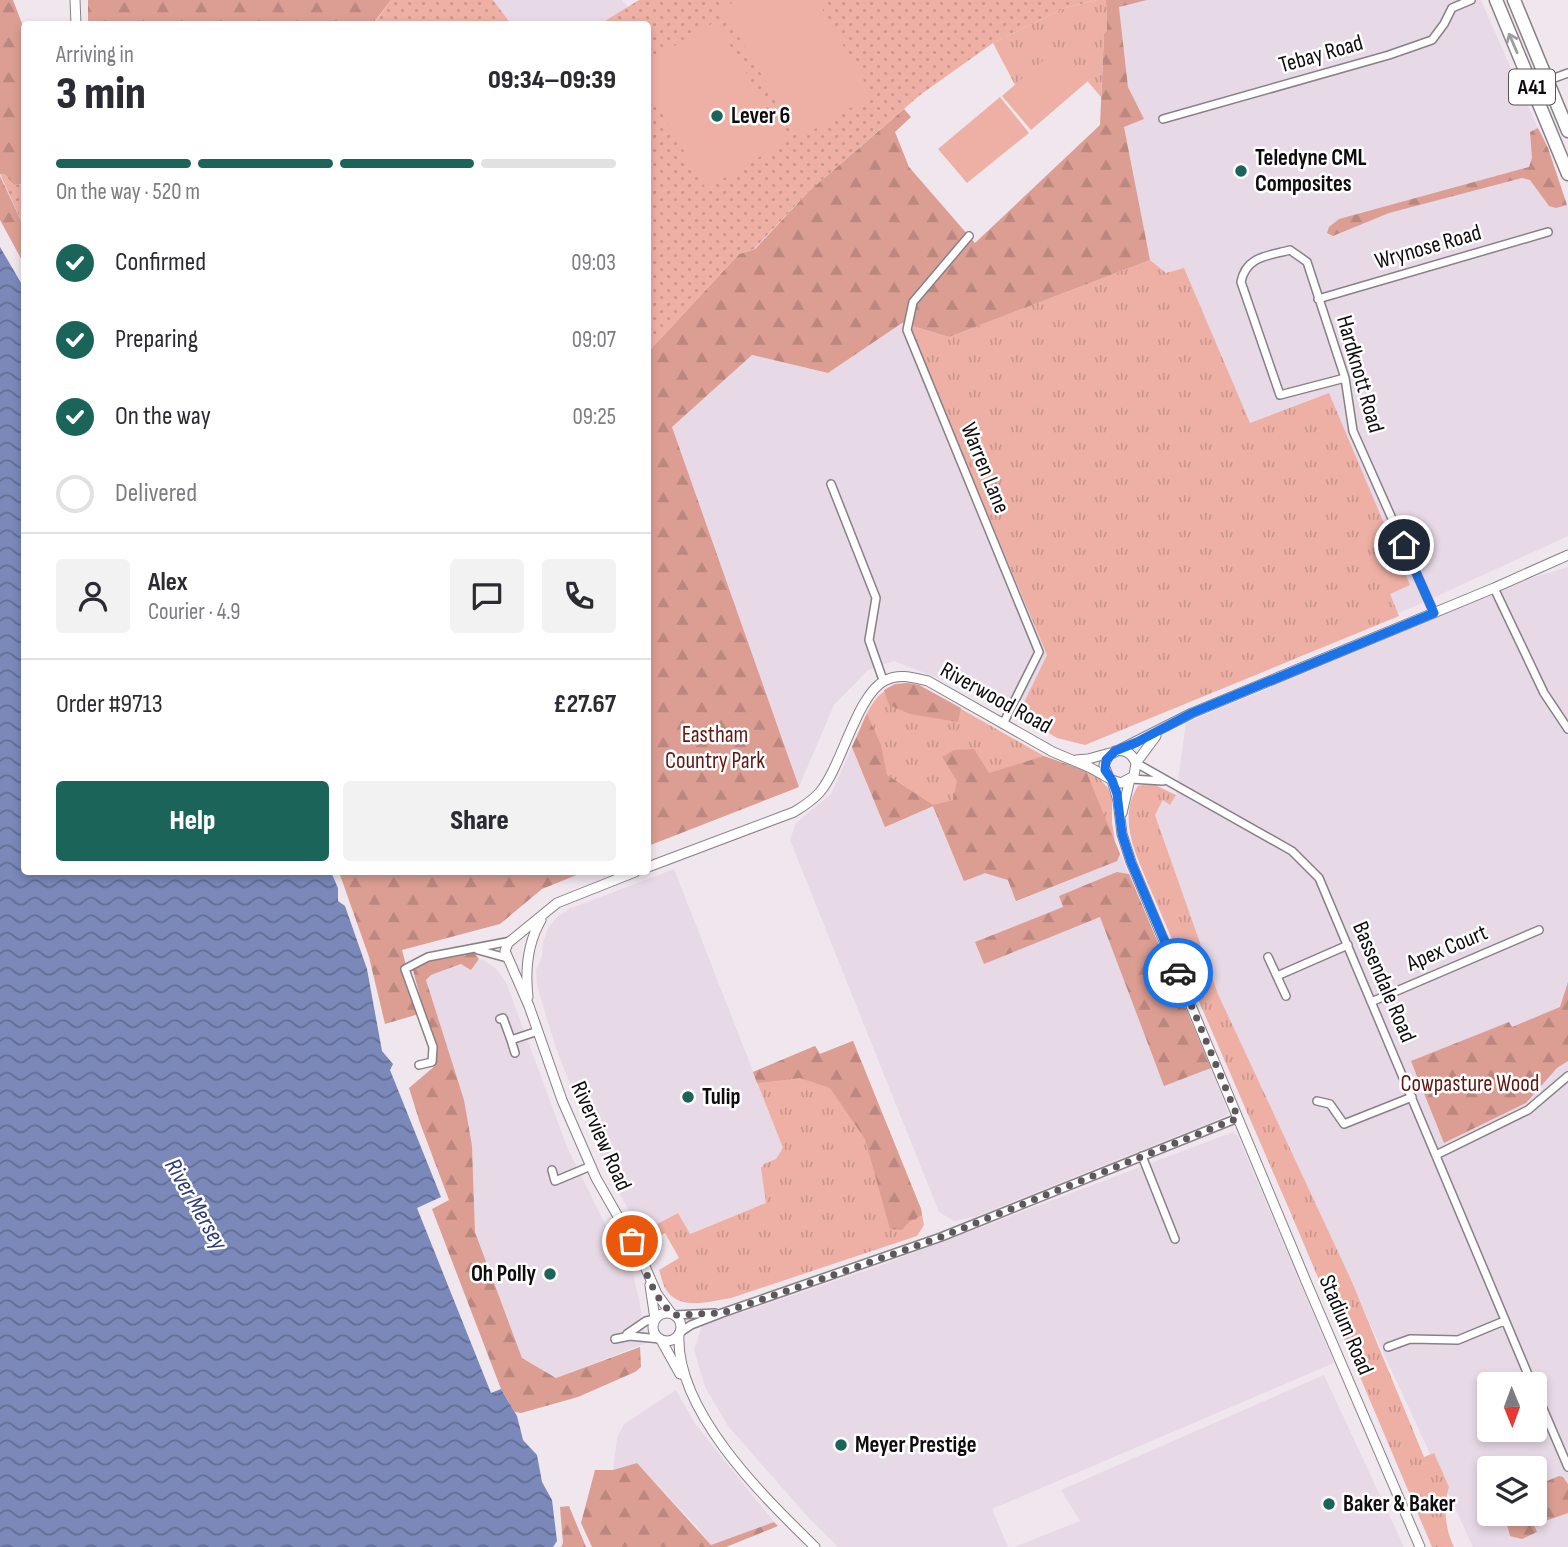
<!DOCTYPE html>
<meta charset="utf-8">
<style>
:root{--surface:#fff;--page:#f2f2f3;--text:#2b2b33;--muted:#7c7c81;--line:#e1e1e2;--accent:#1a645a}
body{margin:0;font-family:"Sofia Sans Condensed",sans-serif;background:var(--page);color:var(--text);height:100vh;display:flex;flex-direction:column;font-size:26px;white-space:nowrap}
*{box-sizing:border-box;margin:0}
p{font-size:23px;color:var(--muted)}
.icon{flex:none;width:38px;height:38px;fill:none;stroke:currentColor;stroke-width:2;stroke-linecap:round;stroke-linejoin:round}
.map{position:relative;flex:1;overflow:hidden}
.drawer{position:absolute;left:21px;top:21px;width:630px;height:854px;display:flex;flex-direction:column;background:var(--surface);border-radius:7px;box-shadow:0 4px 10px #0003}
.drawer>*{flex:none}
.needle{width:46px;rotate:179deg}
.controls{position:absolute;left:1477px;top:1372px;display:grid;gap:14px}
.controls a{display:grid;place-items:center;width:70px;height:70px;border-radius:7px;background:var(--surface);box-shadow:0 4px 10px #0003;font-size:35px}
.pin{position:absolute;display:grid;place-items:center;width:60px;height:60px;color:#fff;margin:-30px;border:4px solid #fff;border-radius:50%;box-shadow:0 2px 7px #0007}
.courier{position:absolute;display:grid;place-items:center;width:70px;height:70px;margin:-35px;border:5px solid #1a73e8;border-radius:50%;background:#fff;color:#222;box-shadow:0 2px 9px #0007}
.summary em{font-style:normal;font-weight:800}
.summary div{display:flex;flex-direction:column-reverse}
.summary{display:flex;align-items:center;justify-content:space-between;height:119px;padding:0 35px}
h1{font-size:46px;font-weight:800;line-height:52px}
.bar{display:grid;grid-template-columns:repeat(4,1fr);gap:10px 7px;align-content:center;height:84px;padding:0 35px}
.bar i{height:9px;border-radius:5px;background:var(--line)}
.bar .on{background:var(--accent)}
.bar p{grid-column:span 4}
.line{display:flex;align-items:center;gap:18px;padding:0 35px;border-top:2px solid var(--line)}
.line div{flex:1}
.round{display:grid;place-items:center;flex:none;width:74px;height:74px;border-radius:7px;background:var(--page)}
ol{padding:0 35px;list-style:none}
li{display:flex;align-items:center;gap:21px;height:77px}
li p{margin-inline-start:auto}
li .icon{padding:7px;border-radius:50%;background:var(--accent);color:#fff;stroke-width:4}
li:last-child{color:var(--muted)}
li i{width:38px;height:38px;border:4px solid var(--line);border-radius:50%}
.primary-button{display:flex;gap:14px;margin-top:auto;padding:14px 35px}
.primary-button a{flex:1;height:80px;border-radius:7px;background:var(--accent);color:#fff;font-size:28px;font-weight:800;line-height:80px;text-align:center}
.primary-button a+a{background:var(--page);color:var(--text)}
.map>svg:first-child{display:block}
.built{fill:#e8d9e6;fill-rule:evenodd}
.grass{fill:url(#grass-tufts)}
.forest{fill:url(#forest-firs)}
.park{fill:url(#park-dots)}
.garden{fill:#eeb0a5}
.water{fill:url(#water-waves)}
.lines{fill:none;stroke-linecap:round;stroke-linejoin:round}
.minor-casing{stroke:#888087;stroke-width:10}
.tertiary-casing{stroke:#888087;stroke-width:11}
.trunk-casing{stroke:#888087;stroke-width:15}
.minor{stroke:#fff;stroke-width:7}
.tertiary{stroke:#fff;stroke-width:9}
.trunk{stroke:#fff;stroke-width:12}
.oneway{stroke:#9f9e9f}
.done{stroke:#5e585c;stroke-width:7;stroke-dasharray:0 12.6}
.route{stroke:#1a73e8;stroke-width:9}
.poi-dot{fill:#1a645a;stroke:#fff;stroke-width:2.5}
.labels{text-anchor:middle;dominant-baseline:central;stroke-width:5;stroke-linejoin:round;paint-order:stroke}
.shield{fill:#fff;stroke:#575556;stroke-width:2}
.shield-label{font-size:21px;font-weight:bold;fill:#0f0c0e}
.street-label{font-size:23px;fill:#0f0c0e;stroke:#fff}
.poi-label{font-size:23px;font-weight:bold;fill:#0f0c0e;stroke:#fff;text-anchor:start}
.park-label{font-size:23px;fill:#5f170f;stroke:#fff}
.water-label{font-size:24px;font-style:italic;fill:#2d3a78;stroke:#fff}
</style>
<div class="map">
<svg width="1568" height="1547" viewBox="0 0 1568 1547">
<defs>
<pattern id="grass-tufts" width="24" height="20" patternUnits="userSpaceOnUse" patternTransform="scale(1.75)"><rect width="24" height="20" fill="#eeb0a5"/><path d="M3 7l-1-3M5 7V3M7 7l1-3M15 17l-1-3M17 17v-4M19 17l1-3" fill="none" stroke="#cb968d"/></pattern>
<pattern id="forest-firs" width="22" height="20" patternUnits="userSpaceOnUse" patternTransform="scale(1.75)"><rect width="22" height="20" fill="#dc9e93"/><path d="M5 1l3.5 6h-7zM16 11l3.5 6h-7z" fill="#bc877e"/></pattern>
<pattern id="park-dots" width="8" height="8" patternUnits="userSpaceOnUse" patternTransform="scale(1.75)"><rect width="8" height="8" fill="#eeb0a5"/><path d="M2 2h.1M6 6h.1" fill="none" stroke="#cb968d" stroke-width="1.8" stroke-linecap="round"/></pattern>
<pattern id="water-waves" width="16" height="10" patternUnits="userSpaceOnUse" patternTransform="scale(1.75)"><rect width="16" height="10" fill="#7a89ba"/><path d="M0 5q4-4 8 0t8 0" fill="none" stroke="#626e96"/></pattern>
</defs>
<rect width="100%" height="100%" fill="#f0e6ee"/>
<path class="built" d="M493,0H622L628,7L600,24H511Z
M1147,0H1481L1522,94L1548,148L1568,208V536L1413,607L1077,742L997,701L894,661L868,670L834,705L799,787L672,427L752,355L828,373L902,323L949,336L1123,127L1143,119L1128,87L1119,6Z
M1568,567V1547H1473L1218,994L1155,815L1163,800L1176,795L1186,723L1525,580ZM1489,1384H1535V1430H1489ZM1489,1468H1535V1514H1489Z
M852,747L885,827L933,805L985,873L1008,880L1017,901L1117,861L1120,854L1211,1068L1228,1112L1224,1117L974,1217L954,1221L939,1212L790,840L796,823L831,794Z
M674,869L783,1148L776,1160L764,1164L766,1203L689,1234L678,1213L640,1233L588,1131L556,1048L537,986L536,970L542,956L543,942L548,928L557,917L569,909Z
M479,959L484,960L496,969L506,982L567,1147L603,1220L623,1251L632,1270L639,1299L646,1343L556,1378L522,1358L475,1232L472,1148L426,979L431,975L463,964L471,970Z
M1233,1132L1238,1136L1334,1363L992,1509L1008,1547H838L808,1517L728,1426L705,1387L694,1350L703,1323L744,1312L876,1267Z
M1324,1375L1404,1547H1014L1080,1521L1061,1490Z
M676,1390L696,1425L774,1522L712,1547L698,1528L637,1463L613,1470L617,1438L624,1424Z"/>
<path class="grass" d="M1097,0H1106L1107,30L1104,34L1101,97L1059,48L1015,85L993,43L1065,8Z
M1150,260L1166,273L1184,268L1250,423L1329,393L1410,585L1390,594L1399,616L1085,745L1057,738L1018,715L1047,655L908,325L949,337Z
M907,683L919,685L1044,756L1097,776L1108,788L1112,799V822L1115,842L1120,854L1117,861L1016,901L1008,880L985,873L964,881L933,806L885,827L852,747C866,718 871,687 907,683Z
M1146,784L1155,785L1176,795L1170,805L1163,800L1155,815L1218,994L1352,1282L1424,1457L1434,1453L1449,1487C1443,1506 1445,1529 1454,1547H1432L1289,1209L1149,886C1136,854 1117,819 1138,786Z
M853,1041L921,1209L924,1225L917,1236L731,1298C711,1301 681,1311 667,1291C663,1286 661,1276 659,1270L679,1258L665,1233L647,1243L640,1233L678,1213L690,1234L766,1203L761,1168L764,1164L776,1159L783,1148L753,1072L815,1046L820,1054Z"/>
<path class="forest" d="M0,0H13L24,29V184L14,185L5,175L0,174Z
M88,0H391L375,21L378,24H88Z
M1106,0H1147L1119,7L1128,87L1144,119L1124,127L1150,260L949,337L902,323L828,373L752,355L672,427L799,787L648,846V352L739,254L755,249L809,191L904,109L911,117L895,132L909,167L975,243L1100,125L1104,34L1107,30Z
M1538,128L1548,148L1567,205L1556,208L1549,206L1530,180L1522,178L1389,213L1333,236L1327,233L1329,227L1339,219L1529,167L1532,158L1530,132Z
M0,176L24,227V264L0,220Z
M907,683L919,685L961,708L958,722L910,714L889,705L884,690L895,684Z
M867,714L881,745L887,775L933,805L953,800L957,781L942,757L954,750L974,749L989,773L1044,756L1086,771L1120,854L1117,861L1016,901L1008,880L985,873L964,881L933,806L885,827L852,747Z
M339,872H584L542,889L500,924L402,950L419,1014L385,1024L369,957Z
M1117,872L1129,874L1211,1068L1164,1086L1100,917L984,964L975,942L1063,907L1059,896Z
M473,951L479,959L471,970L461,964L431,975L426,980L464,1100L472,1146L475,1232L522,1358L556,1378L640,1347L641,1367L635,1372L578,1397L521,1413L515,1412L501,1389L432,1209L449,1200L420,1123L409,1088L436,1065C432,1032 420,1000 412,966L443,956Z
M1568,982V1061L1557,1068L1526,1103L1444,1143L1411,1061L1509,1022L1512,1027L1560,1007Z
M853,1041L921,1209L922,1215L909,1222L902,1230L890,1229L865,1139L830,1088L800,1078L757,1083L753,1072L815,1046L820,1054Z
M637,1463L711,1545L774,1522L778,1526L726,1547H592L581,1523L595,1470H613Z
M1559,1476L1563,1477L1568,1484V1513L1534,1525L1537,1532L1522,1539L1510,1536L1506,1521L1498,1514H1535V1486Z
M569,1506L586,1547H561L563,1543L560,1507Z"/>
<path class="park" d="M391,0H493L511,24H378L375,22Z
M639,0H1097L1065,8L993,43L920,95L809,191L754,249L739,254L648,352V24H600Z
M0,174L5,175L14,185L24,184V227Z"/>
<path class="garden" d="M737,0H817L872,95L800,138L722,9Z
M716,21L786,141L706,189L648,90V62Z
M1059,47L1088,81L1031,130L1002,96Z
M1000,97L1029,133L967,183L938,149Z"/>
<path class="water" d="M0,247L24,288V872H331L338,888V901L345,906L367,969L382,1051L393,1064L390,1070L441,1197L417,1208L491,1393L501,1389L517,1416L523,1440L537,1455L542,1482L552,1500L557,1541L553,1547H0Z"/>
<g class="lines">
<defs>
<path id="minor" d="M1549,80L1568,73
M1163,119L1389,55L1432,40L1444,24L1452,8L1471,0
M969,236L913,302L907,330L1039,652L1003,724
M1318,299L1548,232
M1345,378L1280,395L1241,282C1246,256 1268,256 1290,250L1307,262L1345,378L1353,431L1434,613
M831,484L876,598L869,640L883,680
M1494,588L1544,693L1568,729
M1136,763L1292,851L1319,878L1532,1384
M1131,779L1163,781
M478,950L507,958
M1268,957L1286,996
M1277,976L1348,945
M1371,1002L1539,930
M500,1019L503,1018L511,1040
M515,1053L511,1040L538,1031
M419,1065L432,1062L433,1047L405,969L428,957L511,941
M1317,1101L1330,1104L1344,1124L1412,1097
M1436,1155L1528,1110L1568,1076
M1142,1156L1175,1239
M552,1170L555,1181L591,1166
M675,1315L715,1313
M679,1333L691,1325L722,1313L941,1237L1238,1118
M627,1334L646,1321L655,1319
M615,1339L630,1336L660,1339
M1388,1347L1410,1339L1458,1340L1504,1321
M1535,1390L1568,1467"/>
<path id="tertiary" d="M75,0L76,24
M1076,760L1088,759L1110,753
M1136,763L1156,736
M1109,778L1104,765L1109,755L1192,713L1494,588L1568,555
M1112,780L1118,801L1122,834L1131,862L1308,1286L1420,1547
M1122,813L1130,779
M648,867L794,812C804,806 813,800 820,792C842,766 857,693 886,680C900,673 914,678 928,681L1053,752L1091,768L1112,780L1121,783L1134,776L1136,763C1132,753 1125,749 1115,751
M635,872L557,903L508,943L505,951L529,1006L562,1100L596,1178L640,1255L657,1294L671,1313
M528,997C525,970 527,944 541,920
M650,1285L655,1319
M653 1327a14 14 0 1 1 28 0a14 14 0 1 1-28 0Z
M679,1334C675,1411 763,1496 815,1547
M661,1340L680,1374"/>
<path id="trunk" d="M1496,0L1568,174
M1514,0L1568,131"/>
</defs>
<use href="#minor" class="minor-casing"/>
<use href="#tertiary" class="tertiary-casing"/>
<use href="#trunk" class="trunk-casing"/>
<use href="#minor" class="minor"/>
<use href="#tertiary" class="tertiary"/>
<use href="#trunk" class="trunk"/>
</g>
<defs><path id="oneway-shaft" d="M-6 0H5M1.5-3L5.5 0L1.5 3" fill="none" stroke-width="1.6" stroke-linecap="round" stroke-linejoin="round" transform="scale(1.75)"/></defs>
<use class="oneway" href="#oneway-shaft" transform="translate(1513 43) rotate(-113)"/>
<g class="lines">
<path class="done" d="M632,1241C645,1264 652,1300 675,1315L722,1313L862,1265L941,1237L1238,1118L1178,973"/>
<path class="route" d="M1178,973L1131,862L1122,834L1117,794L1112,780L1105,770L1106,760L1115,751L1137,742L1192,713L1434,613L1404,545"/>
</g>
<g class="poi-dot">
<circle cx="717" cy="116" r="7"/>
<circle cx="1241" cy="171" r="7"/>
<circle cx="688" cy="1097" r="7"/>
<circle cx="550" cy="1274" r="7"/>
<circle cx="841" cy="1445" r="7"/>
<circle cx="1329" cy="1504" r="7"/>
</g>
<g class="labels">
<rect class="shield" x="1509" y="69.5" width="46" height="35" rx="5"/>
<g class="shield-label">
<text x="1532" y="87">A41</text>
</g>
<g class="street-label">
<text transform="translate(1321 54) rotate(-16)">Tebay Road</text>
<text transform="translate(1428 247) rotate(-16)">Wrynose Road</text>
<text transform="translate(1360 374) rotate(74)">Hardknott Road</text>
<text transform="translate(985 468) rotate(68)">Warren Lane</text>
<text transform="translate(996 698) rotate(29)">Riverwood Road</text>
<text transform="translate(1447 948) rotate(-23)">Apex Court</text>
<text transform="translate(1384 982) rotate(67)">Bassendale Road</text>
<text transform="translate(601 1136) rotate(66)">Riverview Road</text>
<text transform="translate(1346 1325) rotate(67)">Stadium Road</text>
</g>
<g class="poi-label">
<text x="731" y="116">Lever 6</text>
<text x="1255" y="158">Teledyne CML<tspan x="1255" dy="26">Composites</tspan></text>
<text x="702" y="1097">Tulip</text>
<text x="536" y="1274" text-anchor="end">Oh Polly</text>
<text x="855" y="1445">Meyer Prestige</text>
<text x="1343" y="1504">Baker &amp; Baker</text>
</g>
<g class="park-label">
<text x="715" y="735">Eastham<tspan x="715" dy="26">Country Park</tspan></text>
<text x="1470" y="1084">Cowpasture Wood</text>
</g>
<g class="water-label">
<text transform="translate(196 1204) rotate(60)">River Mersey</text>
</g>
</g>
</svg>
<div class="controls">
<a><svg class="needle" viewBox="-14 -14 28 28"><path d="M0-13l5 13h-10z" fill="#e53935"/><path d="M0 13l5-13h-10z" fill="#7c7c81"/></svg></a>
<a><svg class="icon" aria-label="layers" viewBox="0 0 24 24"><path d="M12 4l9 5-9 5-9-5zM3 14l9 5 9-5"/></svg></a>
</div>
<div class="pin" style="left:632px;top:1241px;background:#ea580c"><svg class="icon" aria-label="bag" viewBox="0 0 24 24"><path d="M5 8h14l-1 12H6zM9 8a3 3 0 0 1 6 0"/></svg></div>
<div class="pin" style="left:1404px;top:545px;background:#1f2937"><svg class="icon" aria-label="home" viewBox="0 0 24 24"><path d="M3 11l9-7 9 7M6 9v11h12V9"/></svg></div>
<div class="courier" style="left:1178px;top:973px"><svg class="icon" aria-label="car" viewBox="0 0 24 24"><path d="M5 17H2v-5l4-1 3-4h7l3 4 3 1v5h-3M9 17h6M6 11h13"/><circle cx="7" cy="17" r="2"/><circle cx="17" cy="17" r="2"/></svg></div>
<section class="drawer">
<div class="summary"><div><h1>3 min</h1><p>Arriving in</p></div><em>09:34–09:39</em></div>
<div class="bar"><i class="on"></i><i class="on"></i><i class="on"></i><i></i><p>On the way · 520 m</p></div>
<ol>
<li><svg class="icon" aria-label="check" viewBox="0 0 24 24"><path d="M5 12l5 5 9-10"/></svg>Confirmed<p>09:03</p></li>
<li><svg class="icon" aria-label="check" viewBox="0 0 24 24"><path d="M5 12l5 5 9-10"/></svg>Preparing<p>09:07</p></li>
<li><svg class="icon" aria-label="check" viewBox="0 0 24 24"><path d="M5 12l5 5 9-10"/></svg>On the way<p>09:25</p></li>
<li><i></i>Delivered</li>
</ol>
<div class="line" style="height:126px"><a class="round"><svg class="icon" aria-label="person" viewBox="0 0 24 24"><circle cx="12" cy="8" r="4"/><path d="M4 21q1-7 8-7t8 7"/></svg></a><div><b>Alex</b><p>Courier · 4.9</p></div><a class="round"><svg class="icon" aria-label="chat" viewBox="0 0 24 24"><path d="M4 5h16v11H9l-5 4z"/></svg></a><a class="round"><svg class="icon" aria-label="phone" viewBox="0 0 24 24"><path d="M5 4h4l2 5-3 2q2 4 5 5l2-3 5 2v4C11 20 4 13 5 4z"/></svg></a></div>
<div class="line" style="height:91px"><div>Order #9713</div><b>£27.67</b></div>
<div class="primary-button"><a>Help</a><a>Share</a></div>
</section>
</div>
